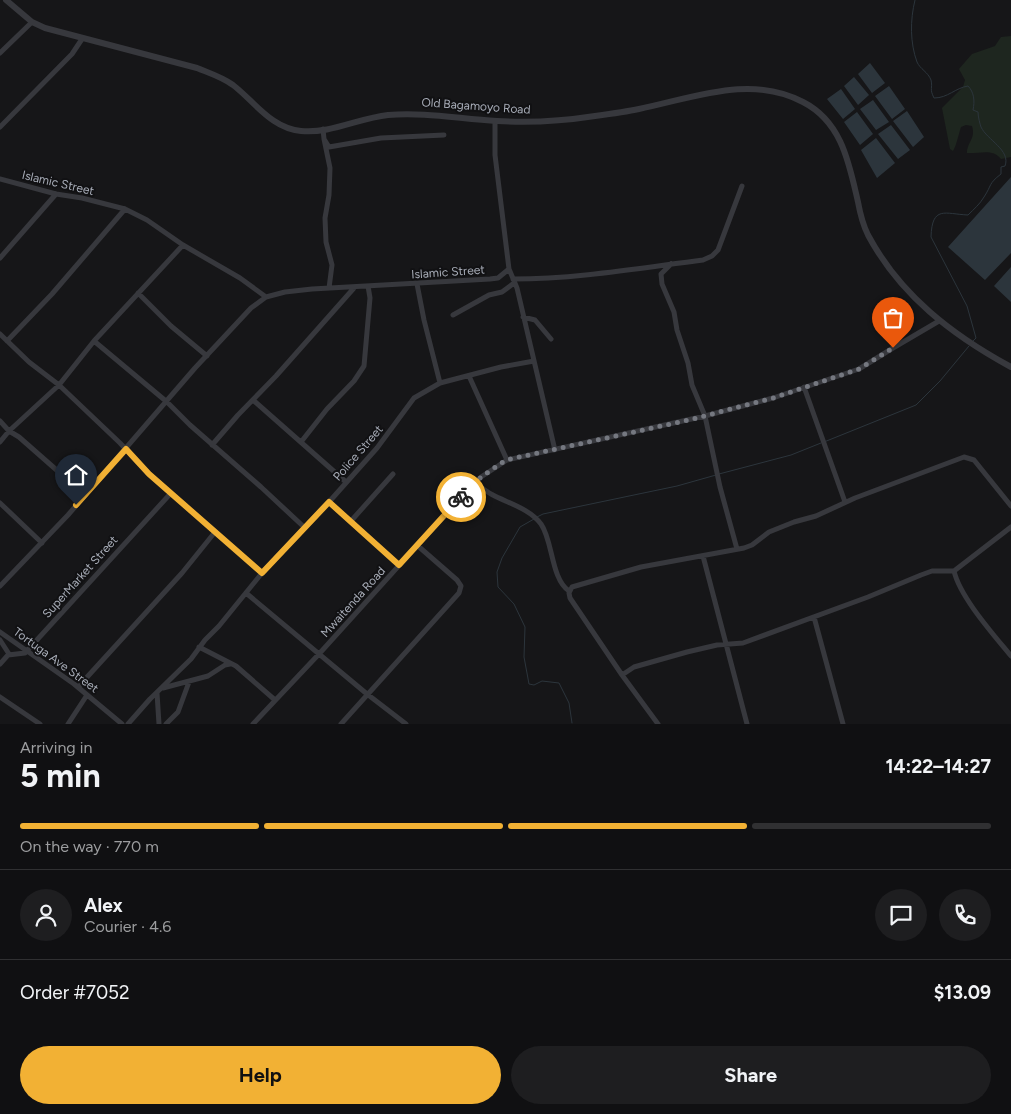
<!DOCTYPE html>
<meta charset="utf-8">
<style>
:root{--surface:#101012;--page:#1e1e20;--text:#f1f3f6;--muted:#9c9d9f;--line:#303032;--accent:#f2b134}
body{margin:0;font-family:Figtree,sans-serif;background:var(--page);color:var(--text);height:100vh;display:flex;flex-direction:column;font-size:19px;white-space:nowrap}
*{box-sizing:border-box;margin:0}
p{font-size:16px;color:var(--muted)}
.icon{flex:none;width:28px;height:28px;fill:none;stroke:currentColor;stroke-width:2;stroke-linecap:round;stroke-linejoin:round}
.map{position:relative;height:724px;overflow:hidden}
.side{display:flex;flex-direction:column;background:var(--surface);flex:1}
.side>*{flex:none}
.pin{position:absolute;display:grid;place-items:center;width:42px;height:42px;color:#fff;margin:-51px -21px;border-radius:50% 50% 50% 0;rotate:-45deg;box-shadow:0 0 5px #0007}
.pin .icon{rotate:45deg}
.courier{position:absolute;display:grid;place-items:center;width:50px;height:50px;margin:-25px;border:4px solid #f2b134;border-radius:50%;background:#fff;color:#222;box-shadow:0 1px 6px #0007}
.overview em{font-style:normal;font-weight:700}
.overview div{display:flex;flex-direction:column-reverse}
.overview{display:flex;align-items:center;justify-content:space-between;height:85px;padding:0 20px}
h1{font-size:32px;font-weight:700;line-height:38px}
.bar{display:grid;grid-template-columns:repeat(4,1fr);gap:8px 5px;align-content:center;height:60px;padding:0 20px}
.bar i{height:6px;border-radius:4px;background:var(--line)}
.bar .on{background:var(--accent)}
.bar p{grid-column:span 4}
.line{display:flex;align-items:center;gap:12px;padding:0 20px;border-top:1px solid var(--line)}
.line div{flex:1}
.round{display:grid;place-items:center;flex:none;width:52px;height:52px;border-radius:26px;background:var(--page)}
.primary-button{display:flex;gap:10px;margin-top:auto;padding:10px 20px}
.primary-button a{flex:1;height:58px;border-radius:30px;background:var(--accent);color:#111;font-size:20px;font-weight:700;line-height:58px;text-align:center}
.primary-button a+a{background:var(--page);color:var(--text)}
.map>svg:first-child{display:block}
.green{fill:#1e261f}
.water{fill:#2c353c}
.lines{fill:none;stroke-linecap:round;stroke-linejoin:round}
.stream{stroke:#2c353c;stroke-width:1}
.minor{stroke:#37383d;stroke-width:5}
.tertiary{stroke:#37383d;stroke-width:6}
.done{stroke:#757880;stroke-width:5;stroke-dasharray:0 9}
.route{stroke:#f2b134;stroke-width:6}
.labels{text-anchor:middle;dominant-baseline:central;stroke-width:4;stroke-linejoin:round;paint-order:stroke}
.street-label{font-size:12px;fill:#a8adb8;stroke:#111113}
</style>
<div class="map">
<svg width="1011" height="724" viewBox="0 0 1011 724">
<rect width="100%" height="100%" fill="#161618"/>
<path class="green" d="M1011,36V157L1001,159C993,148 979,154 967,153C967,142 976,139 972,126L966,125L961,127C959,133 956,147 953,151L950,149L942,108L963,87L965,80L959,69L972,54L995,46L1001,37Z"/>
<path class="water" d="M870,63L885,83L872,93L858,74Z
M854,77L869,95L858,105L844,86Z
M889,86L905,109L892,119L875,96Z
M841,89L855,109L843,119L827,99Z
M873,100L889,122L876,130L860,109Z
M907,111L924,137L913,147L893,121Z
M857,112L873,134L860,145L844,122Z
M891,125L910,150L898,159L878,134Z
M876,138L895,163L877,178L861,150Z
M1011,177V253L985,280L948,247Z
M1011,267V302L994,286Z"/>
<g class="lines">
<path class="stream" d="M915,0C910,20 910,43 917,62C920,69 928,72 931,80C933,89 929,88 934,98C948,98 955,88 968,86C974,92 975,101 973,110L978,112C978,117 980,124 981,127C987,140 1011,150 1005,166L1001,167V174C988,184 992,185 984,197C980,204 974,209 968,215C945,214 932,205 931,237L967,306L976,338L973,341
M824,442L916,405L940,381L969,346
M719,474L791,455L821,443
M537,517L543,514L677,486L716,475
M534,519L520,527L502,558L497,572L498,587L514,604L525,627L524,657L529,684L534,685L542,681L559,683L569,703L572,723"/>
<path class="minor" d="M0,53L32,22
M0,127L72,54L82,39
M323,129L324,139L329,147L381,138L444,135
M324,139L330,168L329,195L325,218L326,242L332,265L329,288
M0,179L56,194L82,198L125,209L147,220L183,245L240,278L266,297L285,292L312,289L490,279L498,278L509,269L495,155V121
M0,258L56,194
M671,264L661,274L662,284L674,312L677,330L688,363L692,385L705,416L720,487L737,549
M509,269L517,288L554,446V450
M513,279C576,279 640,268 703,260L712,256L718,250L742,186
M417,284L424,320L440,383
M138,293L171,326L207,356
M453,315L489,295L502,292L514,283
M523,317L535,320L551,339
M0,334L29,362L59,385L120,443L149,474L262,573
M7,341L52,294L125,209
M94,341L167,402L190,425L261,487L305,528
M469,376L507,460
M804,387L845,502
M253,400L346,482
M0,421L9,431L19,437L85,495
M0,442L9,431L59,385L94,341L183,245
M301,442L327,409L354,381L364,366L370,298L368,286
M212,445L238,415L276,376L354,288
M475,483C480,486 485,491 491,494C507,503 529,508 541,524C553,541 551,579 569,591
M329,502L399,565
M0,503L42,543
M351,521L393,474
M703,556L747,724
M954,571C960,597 993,634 1011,656
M0,586L68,515L195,368L251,308L266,297
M246,593L367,694L406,724
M814,617L843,724
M0,632L74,684L122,724
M0,640L9,654
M199,647L236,666L275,700
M0,664L8,655L25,653L171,493
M622,675L634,667L687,652L717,645L743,643L868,597L921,575L932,571H954L1011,527
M78,687L182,573L215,532
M163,688L208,676L225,665L230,664
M157,693L159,724
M0,697L40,724
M68,724L87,695
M128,724L150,699L191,659L205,640L219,626L262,573L329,502L377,448L414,398L440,383L501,367L534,361
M166,724L178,712L189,682
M253,724L319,654L470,487L481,477L507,460L705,416L773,398L859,369L893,348L939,321
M341,724L459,593L461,586L457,580L418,546
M658,724L622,675L570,598L569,593L572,587L641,567L744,548L752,545L769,532L794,522L816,516L855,498L964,457L974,460L1011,506"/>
<path class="tertiary" d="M6,0L32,22L45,28L197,68C209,73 222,77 233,85C255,102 271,128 301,131C330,134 359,118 388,115C425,112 460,119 497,121C530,123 563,121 595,116C610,114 625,112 639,109C693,98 751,74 803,102C842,122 849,163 858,202C860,213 863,225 868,235C900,295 952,335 1011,367"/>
</g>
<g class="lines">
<path class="done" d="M461,497L481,477L506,460L689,420L773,398L859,369L893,348"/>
<path class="route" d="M76,505L126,449L149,474L262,573L329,502L399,565L461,497"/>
</g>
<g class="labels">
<g class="street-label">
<text transform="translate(476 106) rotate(4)">Old Bagamoyo Road</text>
<text transform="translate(58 183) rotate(13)">Islamic Street</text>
<text transform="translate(448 272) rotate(-4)">Islamic Street</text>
<text transform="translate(358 453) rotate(-49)">Police Street</text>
<text transform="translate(80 577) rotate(-48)">SuperMarket Street</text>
<text transform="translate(353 602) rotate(-48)">Mwaitenda Road</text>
<text transform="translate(56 660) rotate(36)">Tortuga Ave Street</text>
</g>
</g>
</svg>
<div class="pin" style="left:893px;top:348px;background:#ea580c"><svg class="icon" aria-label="bag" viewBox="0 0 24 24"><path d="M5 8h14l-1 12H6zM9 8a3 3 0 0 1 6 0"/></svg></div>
<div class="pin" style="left:76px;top:505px;background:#1f2937"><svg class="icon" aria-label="home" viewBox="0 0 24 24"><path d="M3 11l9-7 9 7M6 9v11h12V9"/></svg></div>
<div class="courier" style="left:461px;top:497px"><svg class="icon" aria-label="bike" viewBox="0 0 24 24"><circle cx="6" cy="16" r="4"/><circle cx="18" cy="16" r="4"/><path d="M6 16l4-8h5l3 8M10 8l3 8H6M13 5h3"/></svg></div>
</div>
<section class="side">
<div class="overview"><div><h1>5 min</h1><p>Arriving in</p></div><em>14:22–14:27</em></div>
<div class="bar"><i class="on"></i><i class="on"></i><i class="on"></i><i></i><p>On the way · 770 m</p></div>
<div class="line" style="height:90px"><a class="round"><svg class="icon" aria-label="person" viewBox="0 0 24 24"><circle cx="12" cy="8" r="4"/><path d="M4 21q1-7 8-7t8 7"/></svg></a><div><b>Alex</b><p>Courier · 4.6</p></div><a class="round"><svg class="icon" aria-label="chat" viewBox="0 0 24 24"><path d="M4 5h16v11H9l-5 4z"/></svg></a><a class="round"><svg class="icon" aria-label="phone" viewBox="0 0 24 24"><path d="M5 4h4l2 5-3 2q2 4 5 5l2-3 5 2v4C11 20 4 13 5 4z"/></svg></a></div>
<div class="line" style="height:65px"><div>Order #7052</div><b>$13.09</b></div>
<div class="primary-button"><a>Help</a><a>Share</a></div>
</section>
